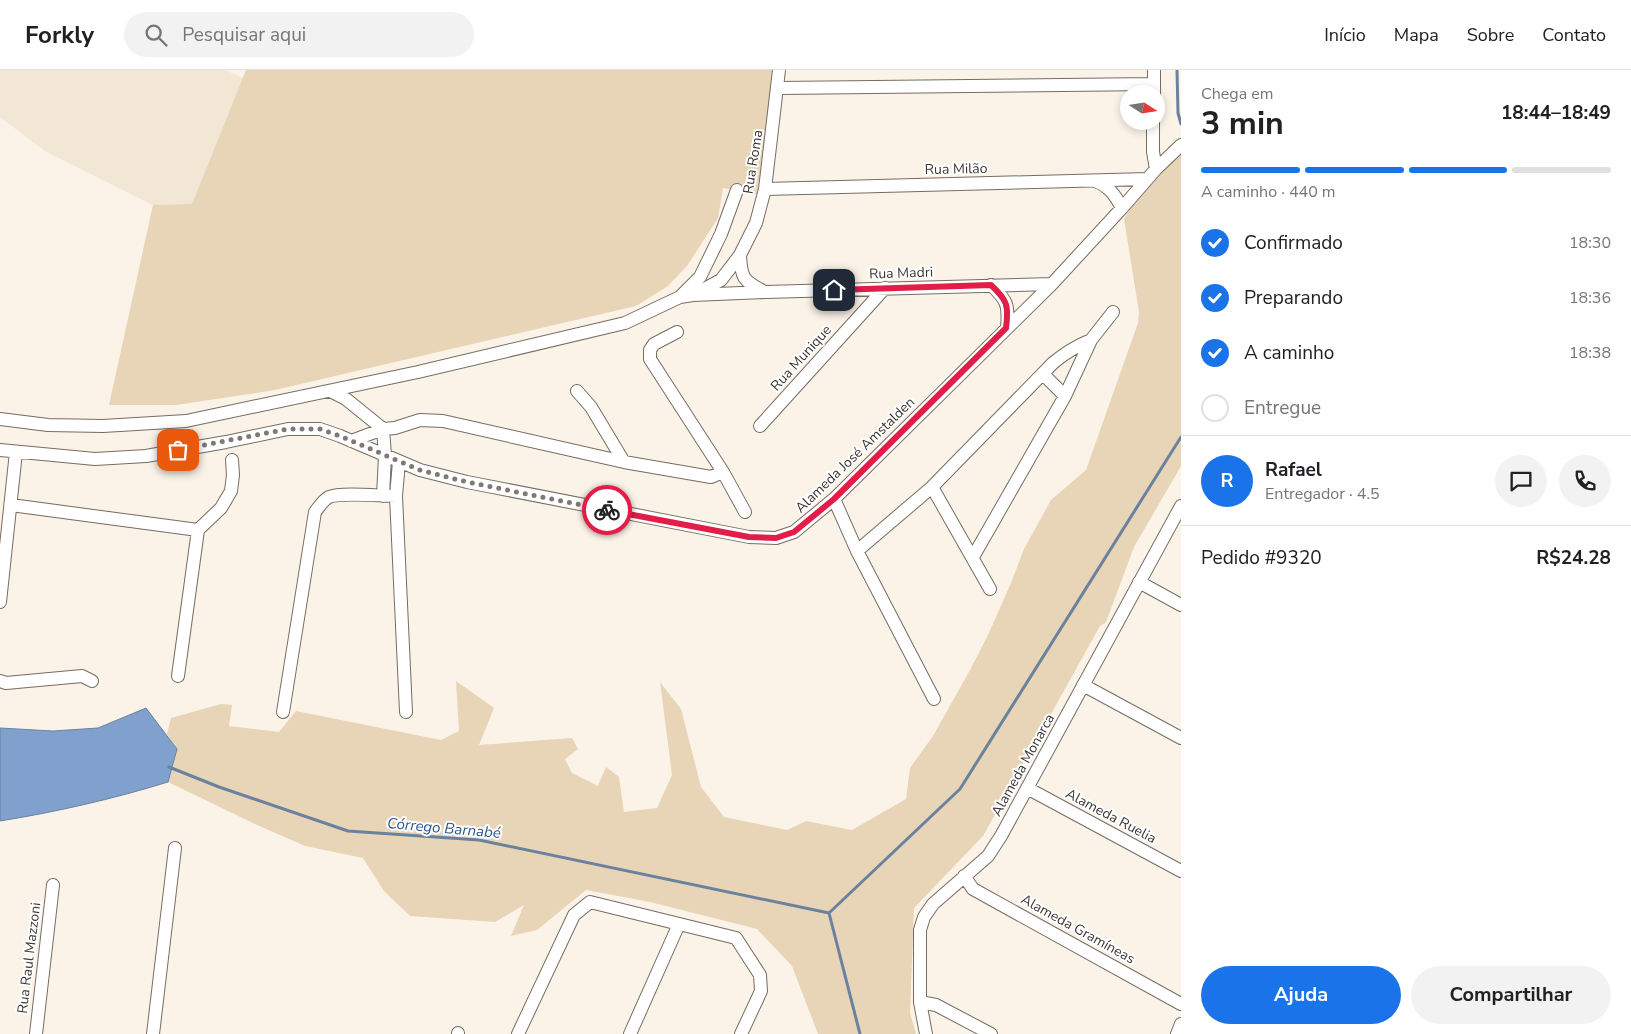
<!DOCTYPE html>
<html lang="pt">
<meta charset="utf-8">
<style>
:root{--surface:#fff;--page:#f2f2f2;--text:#202124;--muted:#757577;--line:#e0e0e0;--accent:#1a73e8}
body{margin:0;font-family:"Nunito Sans",sans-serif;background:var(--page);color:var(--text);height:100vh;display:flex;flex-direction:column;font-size:19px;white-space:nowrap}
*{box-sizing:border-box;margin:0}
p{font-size:16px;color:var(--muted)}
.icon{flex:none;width:28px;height:28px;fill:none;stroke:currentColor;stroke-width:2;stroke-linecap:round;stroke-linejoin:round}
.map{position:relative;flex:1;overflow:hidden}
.sheet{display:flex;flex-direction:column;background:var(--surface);width:450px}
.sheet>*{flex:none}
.needle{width:32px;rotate:102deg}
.fabs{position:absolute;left:1120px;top:15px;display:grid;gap:10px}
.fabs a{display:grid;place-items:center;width:45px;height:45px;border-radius:50%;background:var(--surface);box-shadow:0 2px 8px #0003;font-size:25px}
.pin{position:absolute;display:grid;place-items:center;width:42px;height:42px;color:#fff;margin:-21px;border-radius:10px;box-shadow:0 2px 8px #0006}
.courier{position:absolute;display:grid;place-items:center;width:50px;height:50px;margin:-25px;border:4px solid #e11d48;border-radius:50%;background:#fff;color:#222;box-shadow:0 1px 6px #0007}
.headline em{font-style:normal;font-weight:700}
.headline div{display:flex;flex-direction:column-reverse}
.headline{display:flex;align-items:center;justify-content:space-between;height:85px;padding:0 20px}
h1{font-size:32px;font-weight:700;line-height:38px}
.bar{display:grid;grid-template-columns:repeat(4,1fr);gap:8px 5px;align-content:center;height:60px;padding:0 20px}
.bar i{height:6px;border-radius:4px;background:var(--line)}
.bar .active{background:var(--accent)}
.bar p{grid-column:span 4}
.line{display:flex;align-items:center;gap:12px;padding:0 20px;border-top:1px solid var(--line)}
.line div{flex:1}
.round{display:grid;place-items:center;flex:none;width:52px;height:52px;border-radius:26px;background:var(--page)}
ol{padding:0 20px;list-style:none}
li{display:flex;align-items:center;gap:15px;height:55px}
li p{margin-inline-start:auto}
li .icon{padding:5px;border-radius:50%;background:var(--accent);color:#fff;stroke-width:4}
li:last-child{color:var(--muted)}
li i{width:28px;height:28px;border:2px solid var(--line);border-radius:50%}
.primary-button{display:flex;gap:10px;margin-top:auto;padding:10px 20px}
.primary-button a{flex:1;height:58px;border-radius:30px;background:var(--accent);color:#fff;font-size:20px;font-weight:700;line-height:58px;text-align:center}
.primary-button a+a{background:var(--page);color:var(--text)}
header{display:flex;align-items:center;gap:30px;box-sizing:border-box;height:70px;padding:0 25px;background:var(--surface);border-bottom:1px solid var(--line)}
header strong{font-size:24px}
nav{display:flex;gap:28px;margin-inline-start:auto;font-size:18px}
.search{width:350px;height:45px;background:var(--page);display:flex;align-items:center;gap:12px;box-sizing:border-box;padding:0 18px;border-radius:28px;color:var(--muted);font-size:19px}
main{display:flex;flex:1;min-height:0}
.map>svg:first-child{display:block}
.built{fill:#f2e6d4}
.green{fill:#e8d4b6}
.water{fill:#80a1cd;stroke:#6b829f}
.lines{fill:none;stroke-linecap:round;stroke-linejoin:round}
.stream{stroke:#6b829f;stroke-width:3}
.minor-casing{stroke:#746d63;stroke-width:14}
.minor{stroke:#fff;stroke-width:12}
.done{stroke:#7e7973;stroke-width:5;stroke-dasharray:0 9}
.route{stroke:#e11d48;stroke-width:6}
.labels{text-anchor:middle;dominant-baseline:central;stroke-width:4;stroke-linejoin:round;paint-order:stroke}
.street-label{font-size:14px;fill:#3b3834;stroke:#fff}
.water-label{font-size:15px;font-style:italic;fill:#2a568e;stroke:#fff}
</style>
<header>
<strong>Forkly</strong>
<div class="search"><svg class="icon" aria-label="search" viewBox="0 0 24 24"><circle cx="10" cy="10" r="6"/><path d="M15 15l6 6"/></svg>Pesquisar aqui</div>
<nav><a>Início</a><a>Mapa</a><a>Sobre</a><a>Contato</a></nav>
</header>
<main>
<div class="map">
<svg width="1181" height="964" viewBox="0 0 1181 964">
<rect width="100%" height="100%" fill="#fbf3e8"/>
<path class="built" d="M0,0H225L243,8L192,134L153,135L45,81L0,47Z"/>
<path class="green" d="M246,0H772L767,54L757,124L723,118L718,148L687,196L668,216L636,236L275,320L176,335H109L153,135L192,134Z
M1181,78V396L1134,477L1106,552L1100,556L983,766L914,838L910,943L916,964H818L792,896L757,859L650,832L586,820L537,860L511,866L524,835L495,852L410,846L384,821L363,788L305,776L257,755L168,712L177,679L167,664L171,648L221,634L232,635L229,656L279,662L296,641L441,670L459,661L456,611L494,638L479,675L572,668L578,679L565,689L572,703L598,716L606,697L619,707L624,742L657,738L672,705L660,612L681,639L701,717L724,747L787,760L806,751L852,760L906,729L910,698L933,666L970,600L988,565L1011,513L1024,479L1051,430L1086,400L1138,253L1139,242L1124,149L1162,89Z"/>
<path class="water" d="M146,638L177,679L168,712C113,729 56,742 0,751V658L53,661L98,658Z"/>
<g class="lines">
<path class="stream" d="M1177,0L1178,43L1181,54
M169,697L219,717L348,761L479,770L829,843L860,964
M829,843L960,719L1181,367"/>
<defs>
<path id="minor" d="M1154,0V24
M778,18L1154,14
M1153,51V82L1156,99
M1095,111C1109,116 1115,125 1122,138
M765,119L1147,109
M740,185C741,207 743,211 763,221
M991,215C1007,230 1009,235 1007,258
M697,223L721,210L740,185L756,153L765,119L779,0
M680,227L693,225L765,222L1052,214
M677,262L654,274L650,280V289L723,402L745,442
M1043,304L1065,326
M330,321L346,329L383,359L385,385L383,426
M577,321L591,337L624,392
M0,349L48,355L103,356L186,351L418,302L625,253L680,227L700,207L721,164L737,120
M760,356L885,218
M351,371L383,359L395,358L420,350L443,351L624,392L711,407L723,402
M0,380L95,389L146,386L226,372L288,359H320L340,366L420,400L467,412L749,467L776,468L794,462L834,429L1052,214L1122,138L1156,99L1181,75
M399,392L396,426L406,642
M932,417L990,519
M834,429L857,481L934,629
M11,435L198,460
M857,481L932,417L1053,293C1065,283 1076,276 1091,270
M973,487L1065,326L1091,270L1113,242
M1139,512L1181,535
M0,532L16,382
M178,606L198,460L221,438L231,421L233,405L232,390
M0,611L6,613L82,606L92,611
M1083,615L1181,668
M283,642L315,442C319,437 323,430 329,427C342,422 380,426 396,426
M1027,718L1181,801
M964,806L973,819L1181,934
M920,932L936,935L991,964
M36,964L53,815
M153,964L175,778
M458,964V963
M518,964L574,845L590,832L736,868L760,905L761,921L741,964
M630,964L679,854
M926,964L920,932V860L924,847L933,834L988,786L1001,766L1181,436
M1177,964L1181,954"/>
</defs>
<use href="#minor" class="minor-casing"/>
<use href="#minor" class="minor"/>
</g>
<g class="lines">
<path class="done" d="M178,380L288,359H320L340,366L420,400L467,412L607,440"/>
<path class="route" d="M607,440L749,467L776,468L794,462L834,429L1006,258C1009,235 1007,230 991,215L834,220"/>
</g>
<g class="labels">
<g class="street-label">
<text transform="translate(753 92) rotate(-81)">Rua Roma</text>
<text transform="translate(956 99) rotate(-1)">Rua Milão</text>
<text transform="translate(901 203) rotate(-2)">Rua Madri</text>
<text transform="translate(801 288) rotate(-48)">Rua Munique</text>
<text transform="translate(855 385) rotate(-44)">Alameda José Amstalden</text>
<text transform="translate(1023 695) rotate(-61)">Alameda Monarca</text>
<text transform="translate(1111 746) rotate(28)">Alameda Ruelia</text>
<text transform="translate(1078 859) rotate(29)">Alameda Gramíneas</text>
<text transform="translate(29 888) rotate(-83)">Rua Raul Mazzoni</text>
</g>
<g class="water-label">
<text transform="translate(444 758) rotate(5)">Córrego Barnabé</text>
</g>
</g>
</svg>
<div class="fabs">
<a><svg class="needle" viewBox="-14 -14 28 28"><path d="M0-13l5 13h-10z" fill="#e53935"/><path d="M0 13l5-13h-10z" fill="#757577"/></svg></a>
</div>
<div class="pin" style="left:178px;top:380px;background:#ea580c"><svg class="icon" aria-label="bag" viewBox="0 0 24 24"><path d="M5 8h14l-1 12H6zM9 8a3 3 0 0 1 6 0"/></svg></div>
<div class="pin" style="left:834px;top:220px;background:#1f2937"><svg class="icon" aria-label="home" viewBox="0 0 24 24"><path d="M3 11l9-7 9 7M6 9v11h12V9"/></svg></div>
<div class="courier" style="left:607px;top:440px"><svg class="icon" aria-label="bike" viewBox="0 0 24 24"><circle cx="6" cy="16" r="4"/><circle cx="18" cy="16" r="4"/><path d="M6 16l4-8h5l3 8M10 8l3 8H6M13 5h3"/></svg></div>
</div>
<section class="sheet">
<div class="headline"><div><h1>3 min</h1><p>Chega em</p></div><em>18:44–18:49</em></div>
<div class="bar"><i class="active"></i><i class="active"></i><i class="active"></i><i></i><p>A caminho · 440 m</p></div>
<ol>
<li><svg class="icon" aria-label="check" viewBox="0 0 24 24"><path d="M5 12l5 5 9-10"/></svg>Confirmado<p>18:30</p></li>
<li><svg class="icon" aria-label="check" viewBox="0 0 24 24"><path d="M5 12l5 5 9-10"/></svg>Preparando<p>18:36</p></li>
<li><svg class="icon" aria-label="check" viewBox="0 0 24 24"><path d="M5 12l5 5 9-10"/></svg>A caminho<p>18:38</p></li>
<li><i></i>Entregue</li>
</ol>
<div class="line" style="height:90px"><b class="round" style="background:var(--accent);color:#fff">R</b><div><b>Rafael</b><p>Entregador · 4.5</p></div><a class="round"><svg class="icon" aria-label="chat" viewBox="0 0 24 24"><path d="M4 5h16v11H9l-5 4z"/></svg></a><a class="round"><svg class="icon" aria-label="phone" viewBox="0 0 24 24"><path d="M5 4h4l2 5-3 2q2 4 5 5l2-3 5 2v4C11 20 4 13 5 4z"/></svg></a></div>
<div class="line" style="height:65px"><div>Pedido #9320</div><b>R$24.28</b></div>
<div class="primary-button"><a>Ajuda</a><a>Compartilhar</a></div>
</section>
</main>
